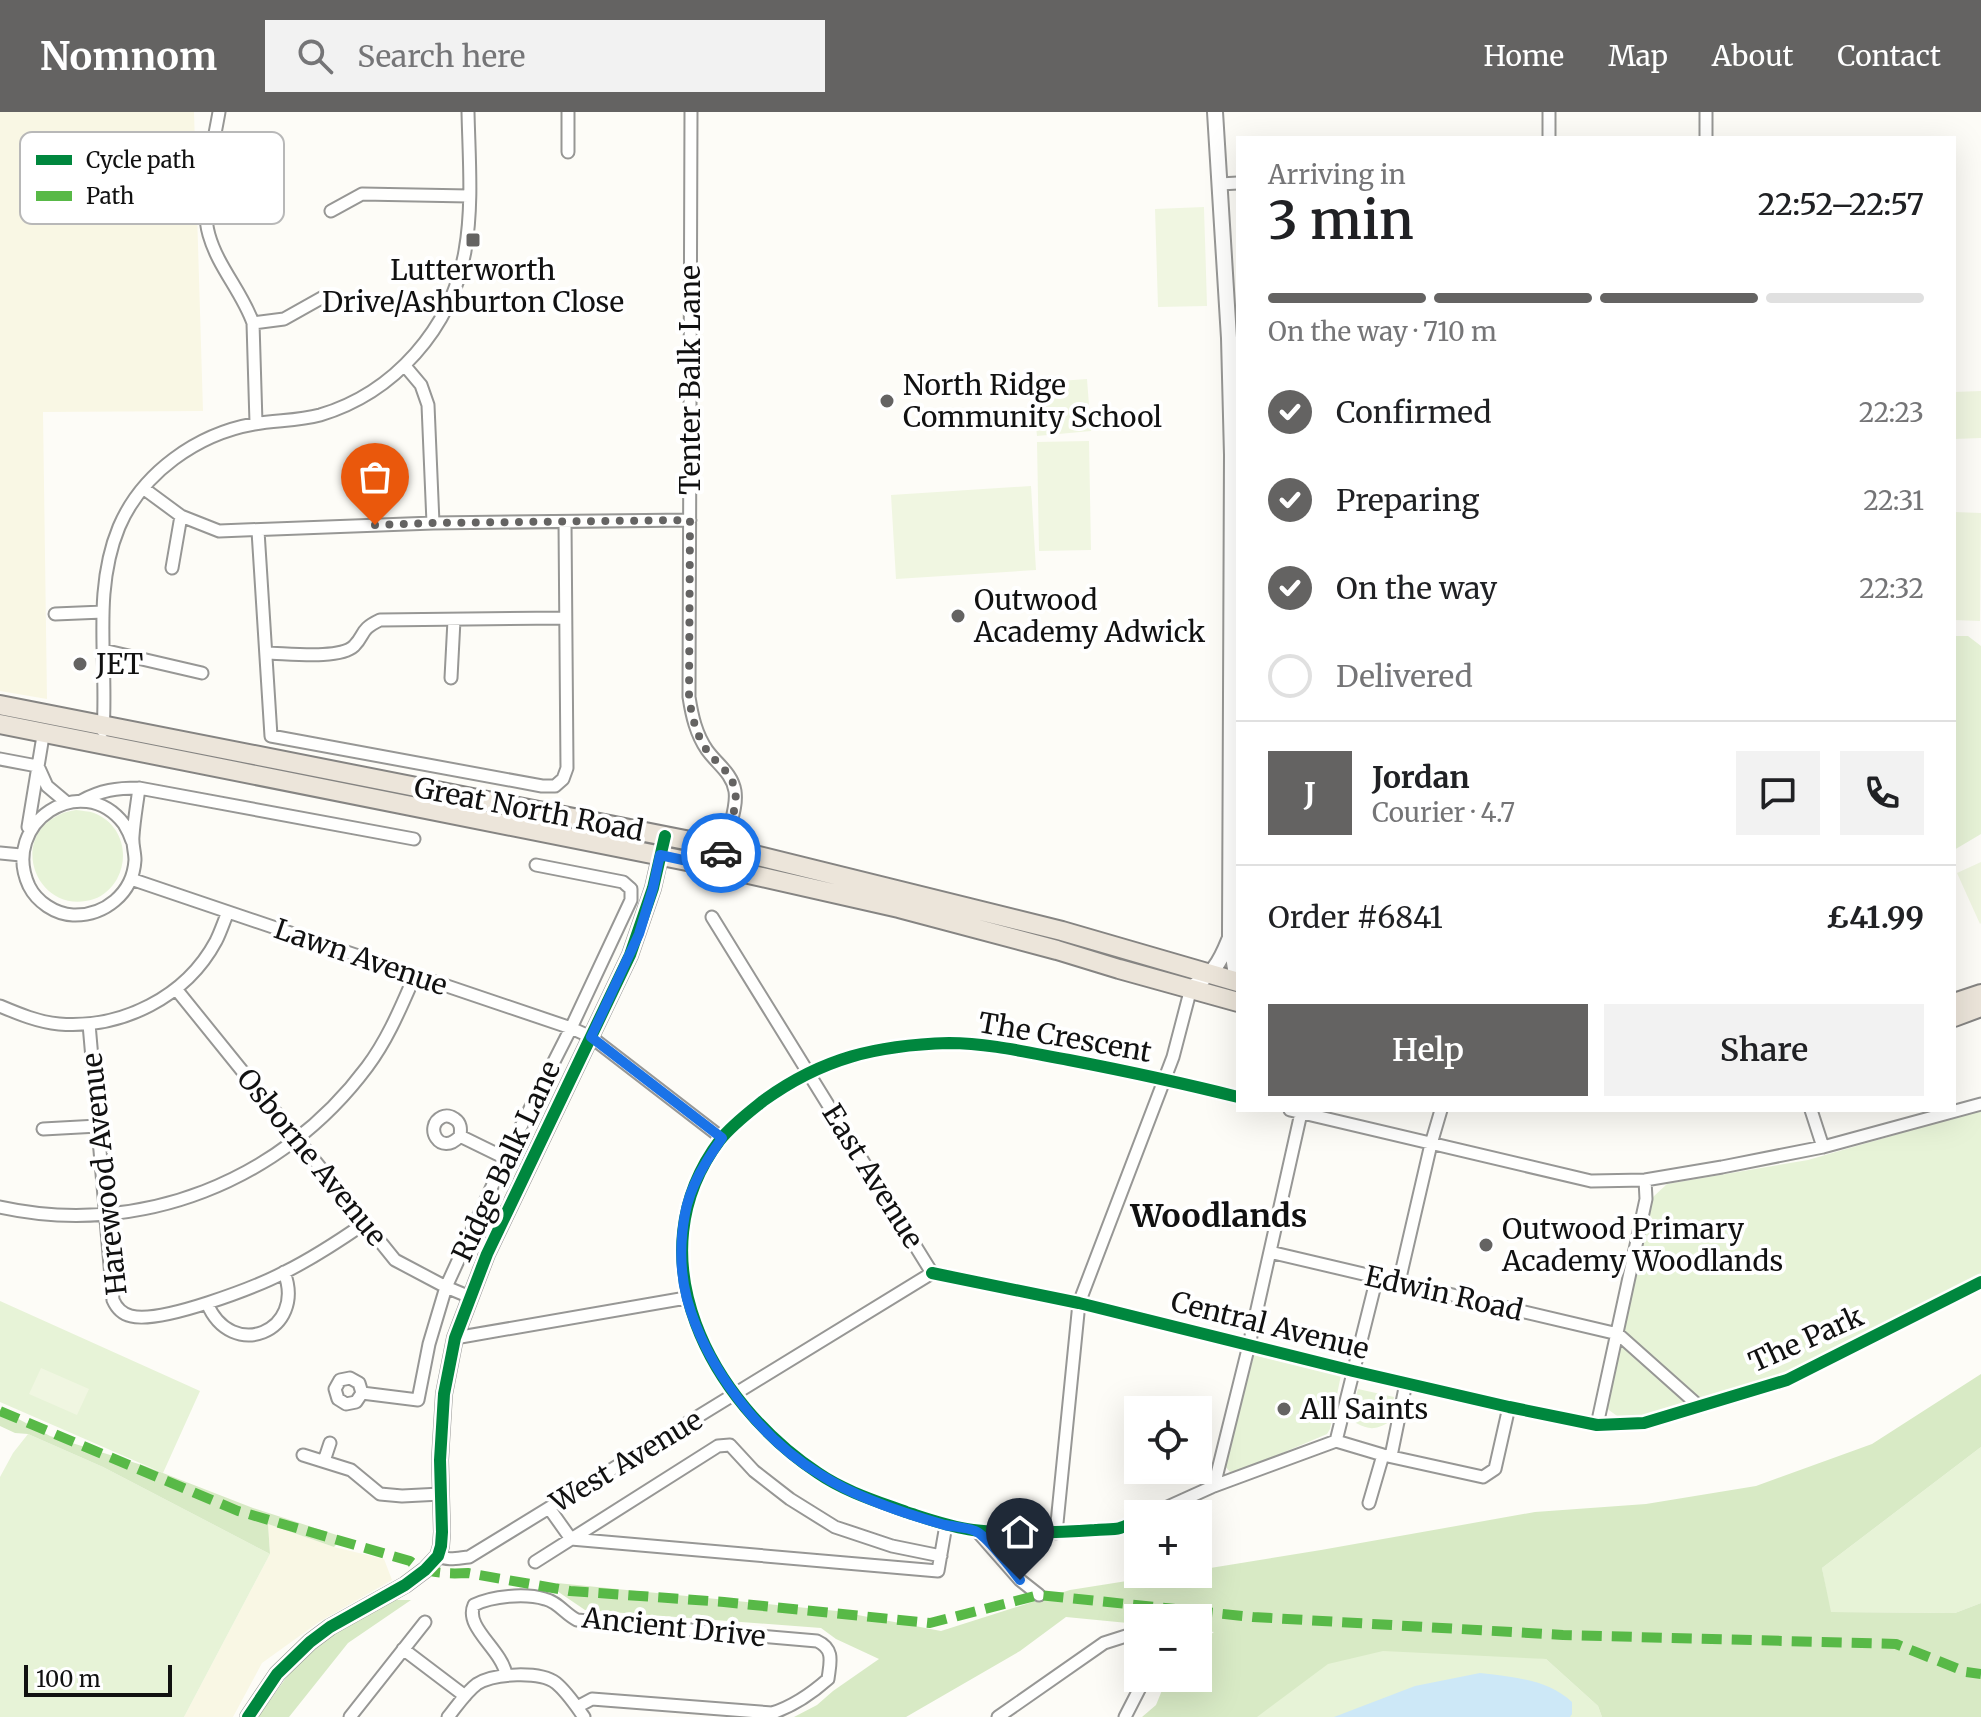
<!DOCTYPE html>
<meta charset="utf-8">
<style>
:root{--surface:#fff;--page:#f2f2f2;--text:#202124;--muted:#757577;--line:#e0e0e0;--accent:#646362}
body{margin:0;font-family:Merriweather,serif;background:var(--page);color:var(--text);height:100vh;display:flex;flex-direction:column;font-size:30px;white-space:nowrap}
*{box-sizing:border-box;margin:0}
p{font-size:26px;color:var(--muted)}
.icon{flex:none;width:44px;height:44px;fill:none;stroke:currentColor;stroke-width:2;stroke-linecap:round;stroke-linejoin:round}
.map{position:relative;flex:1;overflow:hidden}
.panel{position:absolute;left:1236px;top:24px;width:720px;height:976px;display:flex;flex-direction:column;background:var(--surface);border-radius:0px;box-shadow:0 8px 32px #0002}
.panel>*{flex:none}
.fabs{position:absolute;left:1124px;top:1284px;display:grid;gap:16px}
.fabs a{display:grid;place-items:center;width:88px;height:88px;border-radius:0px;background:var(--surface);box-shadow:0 8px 32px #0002;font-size:40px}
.scale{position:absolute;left:24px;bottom:20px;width:148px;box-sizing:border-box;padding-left:8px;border:4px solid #111;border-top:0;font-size:22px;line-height:28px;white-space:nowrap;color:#111;-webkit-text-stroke:6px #fff;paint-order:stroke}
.pin{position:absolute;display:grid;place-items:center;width:68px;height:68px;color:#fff;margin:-82px -34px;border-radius:50% 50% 50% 0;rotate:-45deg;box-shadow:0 0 8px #0007}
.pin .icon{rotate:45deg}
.courier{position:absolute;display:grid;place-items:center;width:80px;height:80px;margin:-40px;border:6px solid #1a73e8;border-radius:50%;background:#fff;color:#222;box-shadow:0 2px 10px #0007}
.overview em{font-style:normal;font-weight:600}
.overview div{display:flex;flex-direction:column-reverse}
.overview{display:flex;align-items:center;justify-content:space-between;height:136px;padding:0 32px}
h1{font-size:52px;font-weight:600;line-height:60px}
.bar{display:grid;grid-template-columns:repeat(4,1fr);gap:12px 8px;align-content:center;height:96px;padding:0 32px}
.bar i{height:10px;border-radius:6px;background:var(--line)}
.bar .selected{background:var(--accent)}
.bar p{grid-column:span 4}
.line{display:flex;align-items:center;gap:20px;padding:0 32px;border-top:2px solid var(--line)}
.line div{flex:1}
.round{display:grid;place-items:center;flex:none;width:84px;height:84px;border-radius:0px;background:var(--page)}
ol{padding:0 32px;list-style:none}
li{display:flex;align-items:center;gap:24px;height:88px}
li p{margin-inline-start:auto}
li .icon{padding:8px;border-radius:50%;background:var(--accent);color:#fff;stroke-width:4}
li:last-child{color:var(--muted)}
li i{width:44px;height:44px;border:4px solid var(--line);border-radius:50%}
.cta{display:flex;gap:16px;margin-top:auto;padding:16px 32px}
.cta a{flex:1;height:92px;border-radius:0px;background:var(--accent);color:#fff;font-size:32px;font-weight:600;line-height:92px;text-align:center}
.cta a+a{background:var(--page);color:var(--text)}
header{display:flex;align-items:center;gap:48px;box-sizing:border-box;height:112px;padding:0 40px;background:var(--accent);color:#fff}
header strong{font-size:38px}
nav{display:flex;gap:44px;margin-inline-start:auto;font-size:28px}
.search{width:560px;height:72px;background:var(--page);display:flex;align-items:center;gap:20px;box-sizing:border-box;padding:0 28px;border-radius:0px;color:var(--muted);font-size:30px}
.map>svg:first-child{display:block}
.farmland{fill:#f9f7e4}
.green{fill:#e7f3d7}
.forest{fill:#d8eac5}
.pitch{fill:#f0f6e1}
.water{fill:#cde8f7}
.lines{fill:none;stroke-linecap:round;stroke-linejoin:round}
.minor-casing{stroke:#979795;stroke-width:15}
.tertiary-casing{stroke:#979795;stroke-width:18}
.trunk-casing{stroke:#858482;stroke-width:22}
.minor{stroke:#fffffe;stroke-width:11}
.tertiary{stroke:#fffffe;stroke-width:14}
.trunk{stroke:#ece5da;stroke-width:18}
.quiet{stroke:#58b947;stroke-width:10;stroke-dasharray:20 10;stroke-linecap:butt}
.cycleway-casing{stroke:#fff;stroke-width:17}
.cycleway{stroke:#00873e;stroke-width:12}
.done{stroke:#646362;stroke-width:8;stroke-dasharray:0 14.4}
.route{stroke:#1a73e8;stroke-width:10}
.poi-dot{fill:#646362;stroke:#fff;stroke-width:3}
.labels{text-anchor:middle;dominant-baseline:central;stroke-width:8;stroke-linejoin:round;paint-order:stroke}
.poi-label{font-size:28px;fill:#111;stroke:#fff;text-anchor:start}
.street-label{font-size:28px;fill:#111;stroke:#fff}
.quarter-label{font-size:32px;font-weight:bold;fill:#111;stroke:#fff}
.key{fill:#fff;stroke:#b8b8b8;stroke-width:2}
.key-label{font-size:22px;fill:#111}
</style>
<header>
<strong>Nomnom</strong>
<div class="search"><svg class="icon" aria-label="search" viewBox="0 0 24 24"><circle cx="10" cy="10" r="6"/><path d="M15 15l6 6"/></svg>Search here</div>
<nav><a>Home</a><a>Map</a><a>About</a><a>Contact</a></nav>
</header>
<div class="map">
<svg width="1981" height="1605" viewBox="0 0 1981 1605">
<rect width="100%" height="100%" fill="#fdfcf7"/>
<path class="farmland" d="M0,0H194L203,299L43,300L47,587L0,579Z
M268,1412L334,1435L384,1447L392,1468L319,1510L262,1551L233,1605H184L270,1442Z"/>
<path class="green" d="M1954,524H1968L1981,534V722L1954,738Z
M76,698C82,699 89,699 94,701C122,712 130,743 117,767C112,776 103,784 94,787C38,805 7,727 59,703C64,700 71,699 76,698Z
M1981,998V1163L1787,1261L1708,1289L1646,1305L1620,1306L1606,1296L1653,1085L1667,1072L1808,1048Z
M0,1189L200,1279L163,1361L0,1290Z
M1254,1243L1341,1263L1330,1317L1327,1322L1242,1358L1230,1360L1225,1354Z
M1358,1277L1394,1285L1389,1310C1376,1318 1369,1318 1356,1311L1352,1298Z
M28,1322L103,1355L270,1442L184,1605H0V1365L13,1341Z
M1981,1335V1491L1955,1501L1830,1500L1822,1456Z
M1269,1511L1546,1547L1598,1594L1602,1605H1150Z"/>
<path class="forest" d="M1981,1262V1335L1822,1456L1831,1500L1955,1501L1981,1491V1605H1602L1598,1594L1546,1547L1383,1539L1328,1552L1257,1605H1142L1156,1593L1167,1566H1198V1532L1214,1520L1198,1518V1506H1138V1512L1066,1505L1020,1539L906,1605H794L817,1593L833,1579L879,1547L836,1527L821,1516L585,1498L557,1479V1471L837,1499L941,1519L1070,1478L1171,1462H1198V1458L1321,1438L1535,1400L1646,1392L1756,1374L1872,1332Z
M0,1297L50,1324L145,1354L253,1396L343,1425L334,1435L268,1412L270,1442L103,1355L28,1322L15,1321L0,1314Z
M390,1488H411L348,1531L289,1605H258L298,1549L334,1521Z"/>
<path class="pitch" d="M1204,95L1207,194L1158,195L1155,97Z
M1087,267L1091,319L1037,324L1032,271Z
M1981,279V326L1954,327V280Z
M1089,329L1091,438L1039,439L1037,330Z
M1031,374L1036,458L896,467L891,383Z
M1954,400L1981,401L1980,509L1954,508Z
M1981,750V811L1980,812L1957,761Z
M41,1256L89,1277L77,1303L29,1282Z"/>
<path class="water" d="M1480,1561C1512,1565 1548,1567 1572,1590V1602L1570,1605H1334L1415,1574Z"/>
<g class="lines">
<defs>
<path id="minor" d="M219,0C213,35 199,89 209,123C218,155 242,180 253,211L256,311
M691,0L689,585C692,604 696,622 707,638C717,652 732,661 735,679C739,706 714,735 734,758
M1549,0V26
M1706,0V26
M568,40V0
M1220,72L1238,71
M331,99L362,82L469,84
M253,211L284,207L325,184
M405,254L421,273L428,293L433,411
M143,376L181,404L219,419L433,411L690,408
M258,419L271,624L542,674H555L563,667L567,656L565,410
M172,456L181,404
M55,502L103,500
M103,538L202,561
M266,541C286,541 339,548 354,534C366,522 359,518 380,508L565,506
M451,566L454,508
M103,619C108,550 92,480 119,415C142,361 197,322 254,312C276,308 298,309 320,303C394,281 452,216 465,139C473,94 469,46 468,0
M0,647L37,654
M38,654L47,674L66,690
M81,689C101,678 117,676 139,676L414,727
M28,715L44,618
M132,729C130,723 127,717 124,712C82,657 0,711 29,774C37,790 55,802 73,803C104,804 133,782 135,748C135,740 132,732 133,724C134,708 137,692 139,676
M0,741L21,743
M131,767L571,916L591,925L722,1026
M712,805L932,1161
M176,877L395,1148L446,1175L470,1185
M0,894C19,902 38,910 59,912C122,917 186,885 216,829C221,819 224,809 228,800
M89,912L113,1188C117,1197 122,1202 131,1204C161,1212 256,1175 285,1160C313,1146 339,1129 365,1111
M1290,998L1591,1069L1645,1068L1722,1055L1823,1035L1981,992
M1811,998L1823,1035
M43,1017L98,1014
M460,1024C461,1017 461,1011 455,1007C451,1004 446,1003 442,1005C423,1014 440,1046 460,1024L505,1046
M0,1095C140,1126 282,1069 367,955C388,927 401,895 415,863
M1270,1140L1618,1222L1700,1295
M932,1161L1079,1191L1353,1259L1509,1295L1597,1313L1644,1311L1787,1268L1981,1170
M1399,1170L1431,1032L1441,998
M207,1191C231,1250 307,1220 284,1160
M455,1226L686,1186
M362,1281L356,1290L346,1292L338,1287L335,1277L340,1268L350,1266L359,1271L362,1281L418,1288L429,1232L446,1175L505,1046L571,916L631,788V777L623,770L536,753
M1597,1313L1646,1087L1645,1068
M1336,1329L1383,1343L1483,1365L1495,1357L1509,1295
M1336,1329L1377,1165
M303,1343L351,1358L380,1382L402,1384L441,1382
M1391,1344L1406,1271
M324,1349L330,1331
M1214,1374L1249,1233L1301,1001
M1369,1391L1383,1343
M549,1396L571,1427L938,1459L946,1413
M1152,1402L1214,1374L1336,1329
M1138,1408C1132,1411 1126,1414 1120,1416C1113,1418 1103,1417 1095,1418C1067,1420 1040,1421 1012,1420C999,1420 986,1420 973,1418C950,1415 928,1407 906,1400C876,1389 844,1379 818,1361C711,1290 632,1145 720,1028C732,1013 748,1001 763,989C822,946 877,933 949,931C989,931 1030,941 1069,948C1126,959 1182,971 1238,985
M977,1419L1020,1468L1039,1483
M1056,1421L1079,1191L1173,945L1191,876
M438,1444C448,1449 458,1446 469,1445L932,1161
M535,1450L718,1334L730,1333L754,1359L790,1387L835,1415L892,1434L941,1444
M403,1537L465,1584
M506,1562C501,1537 464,1515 474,1493C492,1484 525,1481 545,1487C558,1490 565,1502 577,1508L817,1529C835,1537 830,1551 828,1567C811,1582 794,1594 772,1601L592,1587L577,1595
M350,1605L425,1510
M448,1605C457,1594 466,1580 477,1572C494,1561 540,1559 556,1571C567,1580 576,1594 584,1605
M998,1605L1104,1531L1126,1524L1138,1527
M1125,1605L1145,1566"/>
<path id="tertiary" d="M1215,0L1229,226L1232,343L1230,824L1237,870
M1191,876C1213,861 1219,853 1229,828
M248,1605L277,1562L310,1530L330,1515L405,1473L425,1458L438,1444L441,1434L442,1420L440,1348L444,1282L455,1226L487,1142L630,843L653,776L662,736"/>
<path id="trunk" d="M0,593L726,736L1062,819L1238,870
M0,612L722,756L899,796L1057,838L1119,857L1238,890
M1954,891L1981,882
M1954,905L1981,895"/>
</defs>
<use href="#minor" class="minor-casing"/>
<use href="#tertiary" class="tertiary-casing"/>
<use href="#trunk" class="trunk-casing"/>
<use href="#minor" class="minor"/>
<use href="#tertiary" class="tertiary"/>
<use href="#trunk" class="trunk"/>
<path class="quiet" d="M0,1299L238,1399L410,1449C424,1462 449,1462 468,1461L570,1479L724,1490L930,1511L1039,1483L1253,1505L1563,1523L1896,1532L1966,1560L1981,1562"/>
<defs>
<path id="cycleway" d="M932,1161L1079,1191L1353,1259L1509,1295L1597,1313L1644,1311L1787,1268L1981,1170
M1138,1408C1132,1411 1126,1414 1120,1416C1113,1418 1103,1417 1095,1418C1067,1420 1040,1421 1012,1420C999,1420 986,1420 973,1418C950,1415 928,1407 906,1400C876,1389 844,1379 818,1361C711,1290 632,1145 720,1028C732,1013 748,1001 763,989C822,946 877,933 949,931C989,931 1030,941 1069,948C1126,959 1182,971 1238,985
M248,1605L277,1562L310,1530L330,1515L405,1473L425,1458L438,1444L441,1434L442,1420L440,1348L444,1282L455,1226L487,1142L630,843L653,776L665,724"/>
</defs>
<use href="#cycleway" class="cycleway-casing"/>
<use href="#cycleway" class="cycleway"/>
</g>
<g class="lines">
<path class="done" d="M375,413L433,411L690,408L689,585C692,606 697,627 711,644C720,653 730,661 734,674C738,686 734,699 731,711C729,722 728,733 721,741"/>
<path class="route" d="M721,741L706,753L660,743L653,776L639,822L591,925L722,1026C706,1049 690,1074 685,1102C680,1129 680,1160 687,1187C706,1255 760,1327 821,1363C855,1385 906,1402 945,1413C954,1415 966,1415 975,1419C986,1423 1012,1457 1020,1468"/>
</g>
<g class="poi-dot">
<rect x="465" y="120" width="16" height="16" rx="4"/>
<circle cx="887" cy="289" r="8"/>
<circle cx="958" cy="504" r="8"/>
<circle cx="80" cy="552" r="8"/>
<circle cx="1486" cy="1133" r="8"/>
<circle cx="1284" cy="1297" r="8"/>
</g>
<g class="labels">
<g class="poi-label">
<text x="473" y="158" text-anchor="middle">Lutterworth<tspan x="473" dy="32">Drive/Ashburton Close</tspan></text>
<text x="903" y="273">North Ridge<tspan x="903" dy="32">Community School</tspan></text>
<text x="974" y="488">Outwood<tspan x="974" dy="32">Academy Adwick</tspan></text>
<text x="96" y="552">JET</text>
<text x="1502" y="1117">Outwood Primary<tspan x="1502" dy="32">Academy Woodlands</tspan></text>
<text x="1300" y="1297">All Saints</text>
</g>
<g class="street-label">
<text transform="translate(690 268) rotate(-90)">Tenter Balk Lane</text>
<text transform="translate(529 697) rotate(11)">Great North Road</text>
<text transform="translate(361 845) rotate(19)">Lawn Avenue</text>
<text transform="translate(1065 925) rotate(10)">The Crescent</text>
<text transform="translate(312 1045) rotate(51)">Osborne Avenue</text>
<text transform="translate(506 1049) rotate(-65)">Ridge Balk Lane</text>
<text transform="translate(104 1062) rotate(-96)">Harewood Avenue</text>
<text transform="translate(873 1064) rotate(58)">East Avenue</text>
<text transform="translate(1444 1181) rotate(13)">Edwin Road</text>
<text transform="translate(1270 1213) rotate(14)">Central Avenue</text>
<text transform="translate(1806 1227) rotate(-24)">The Park</text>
<text transform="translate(626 1349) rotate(-31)">West Avenue</text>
<text transform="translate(674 1515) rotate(6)">Ancient Drive</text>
</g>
<g class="quarter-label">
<text x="1219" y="1104">Woodlands</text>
</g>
</g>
<rect x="20" y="20" width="264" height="92" rx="12" class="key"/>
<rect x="36" y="43" width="36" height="10" fill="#00873e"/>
<rect x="36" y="79" width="36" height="10" fill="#58b947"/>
<g class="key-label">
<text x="86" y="56">Cycle path</text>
<text x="86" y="92">Path</text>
</g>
</svg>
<div class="fabs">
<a><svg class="icon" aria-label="locate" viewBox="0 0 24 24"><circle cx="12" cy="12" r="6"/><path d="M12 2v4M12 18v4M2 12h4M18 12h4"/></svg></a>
<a>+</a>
<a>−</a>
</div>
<div class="scale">100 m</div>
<div class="pin" style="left:375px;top:413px;background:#ea580c"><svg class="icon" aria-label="bag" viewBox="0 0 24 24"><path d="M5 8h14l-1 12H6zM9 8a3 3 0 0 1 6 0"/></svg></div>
<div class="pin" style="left:1020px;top:1468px;background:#1f2937"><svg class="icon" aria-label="home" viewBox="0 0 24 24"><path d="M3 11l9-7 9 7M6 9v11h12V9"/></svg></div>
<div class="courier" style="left:721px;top:741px"><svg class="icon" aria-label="car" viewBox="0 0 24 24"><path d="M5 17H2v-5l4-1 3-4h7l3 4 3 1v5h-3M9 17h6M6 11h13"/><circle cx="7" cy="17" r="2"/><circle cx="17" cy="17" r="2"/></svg></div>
<section class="panel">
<div class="overview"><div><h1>3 min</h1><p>Arriving in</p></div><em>22:52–22:57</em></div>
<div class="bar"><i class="selected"></i><i class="selected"></i><i class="selected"></i><i></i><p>On the way · 710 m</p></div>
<ol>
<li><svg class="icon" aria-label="check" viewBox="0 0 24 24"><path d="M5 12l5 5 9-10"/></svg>Confirmed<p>22:23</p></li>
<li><svg class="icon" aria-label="check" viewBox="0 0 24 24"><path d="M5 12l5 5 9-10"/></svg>Preparing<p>22:31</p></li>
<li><svg class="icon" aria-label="check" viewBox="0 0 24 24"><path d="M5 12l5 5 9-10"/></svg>On the way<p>22:32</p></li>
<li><i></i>Delivered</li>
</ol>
<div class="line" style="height:144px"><b class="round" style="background:var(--accent);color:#fff">J</b><div><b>Jordan</b><p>Courier · 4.7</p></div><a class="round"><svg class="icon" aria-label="chat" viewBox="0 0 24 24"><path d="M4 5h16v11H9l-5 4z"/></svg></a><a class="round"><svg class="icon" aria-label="phone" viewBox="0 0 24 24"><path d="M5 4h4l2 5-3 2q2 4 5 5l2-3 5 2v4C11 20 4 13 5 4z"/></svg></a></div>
<div class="line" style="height:104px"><div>Order #6841</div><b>£41.99</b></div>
<div class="cta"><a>Help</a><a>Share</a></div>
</section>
</div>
